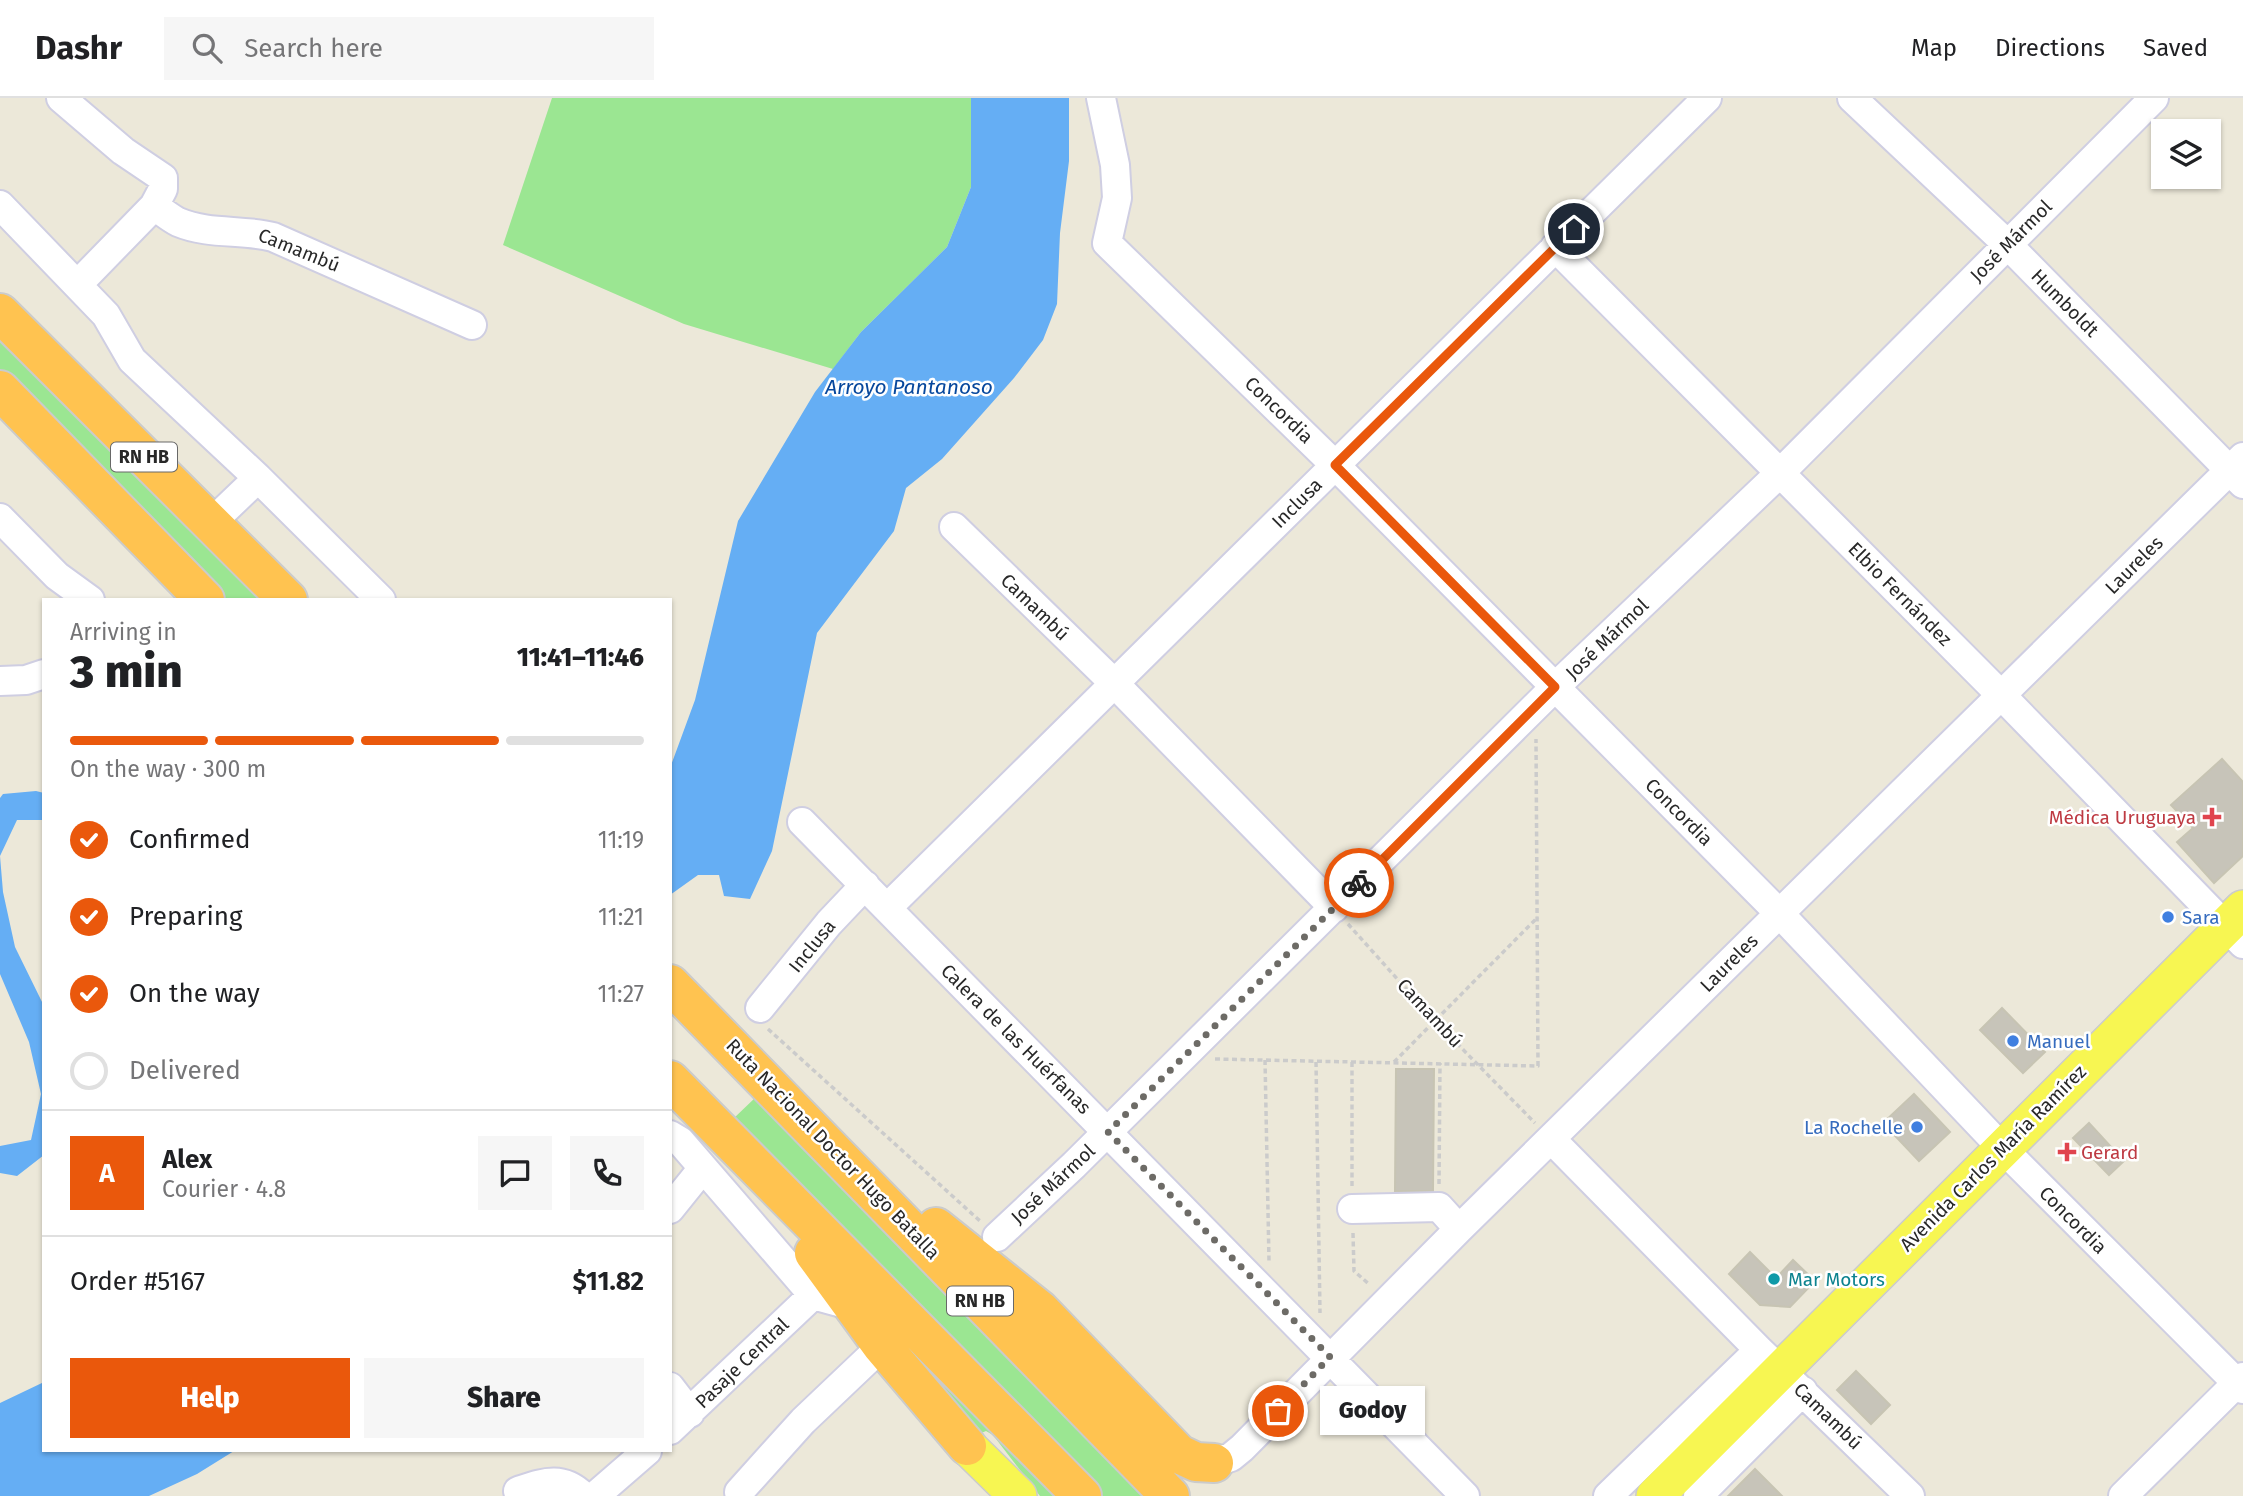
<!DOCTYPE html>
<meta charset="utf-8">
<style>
:root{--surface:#fff;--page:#f6f6f6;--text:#202124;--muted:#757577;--line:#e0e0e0;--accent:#ea580c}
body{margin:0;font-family:"Fira Sans",sans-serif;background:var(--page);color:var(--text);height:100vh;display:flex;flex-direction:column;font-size:26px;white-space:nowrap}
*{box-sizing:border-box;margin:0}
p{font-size:23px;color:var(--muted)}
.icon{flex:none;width:38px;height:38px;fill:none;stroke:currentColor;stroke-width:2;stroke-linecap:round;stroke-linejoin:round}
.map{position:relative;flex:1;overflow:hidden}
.details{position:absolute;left:42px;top:500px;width:630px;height:854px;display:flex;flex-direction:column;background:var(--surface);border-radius:0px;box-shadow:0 2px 5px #0004}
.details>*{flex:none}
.tools{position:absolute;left:2151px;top:21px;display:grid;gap:14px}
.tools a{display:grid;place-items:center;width:70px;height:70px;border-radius:0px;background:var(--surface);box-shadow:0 2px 5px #0004;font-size:35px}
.pin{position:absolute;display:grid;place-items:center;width:60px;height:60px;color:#fff;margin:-30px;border:4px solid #fff;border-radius:50%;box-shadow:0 2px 7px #0007}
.courier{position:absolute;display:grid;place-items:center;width:70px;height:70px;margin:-35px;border:5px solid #ea580c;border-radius:50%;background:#fff;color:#222;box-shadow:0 2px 9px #0007}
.bubble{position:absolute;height:49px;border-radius:0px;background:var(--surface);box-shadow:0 2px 5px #0004;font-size:23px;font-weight:800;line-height:49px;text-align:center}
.headline em{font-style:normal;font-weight:800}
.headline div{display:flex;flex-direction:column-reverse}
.headline{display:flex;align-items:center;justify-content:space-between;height:119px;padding:0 28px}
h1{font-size:46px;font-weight:800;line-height:52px}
.bar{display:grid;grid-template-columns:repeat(4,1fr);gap:10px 7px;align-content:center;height:84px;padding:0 28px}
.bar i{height:9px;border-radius:5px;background:var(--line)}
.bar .selected{background:var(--accent)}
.bar p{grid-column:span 4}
.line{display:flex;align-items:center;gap:18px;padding:0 28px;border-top:2px solid var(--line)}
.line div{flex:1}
.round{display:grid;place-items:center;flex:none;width:74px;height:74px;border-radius:0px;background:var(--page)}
ol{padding:0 28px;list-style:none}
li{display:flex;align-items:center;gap:21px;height:77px}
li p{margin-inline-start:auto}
li .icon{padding:7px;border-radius:50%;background:var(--accent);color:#fff;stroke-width:4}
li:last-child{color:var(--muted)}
li i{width:38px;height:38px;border:4px solid var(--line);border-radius:50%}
.button{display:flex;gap:14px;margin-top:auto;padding:14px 28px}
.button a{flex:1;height:80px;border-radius:0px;background:var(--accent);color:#fff;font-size:28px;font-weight:800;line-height:80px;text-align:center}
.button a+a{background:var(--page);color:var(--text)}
header{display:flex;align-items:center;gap:42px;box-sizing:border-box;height:98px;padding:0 35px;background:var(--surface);border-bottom:2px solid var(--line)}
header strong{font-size:33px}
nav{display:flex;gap:38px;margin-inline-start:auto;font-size:24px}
.search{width:490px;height:63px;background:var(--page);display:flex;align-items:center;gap:18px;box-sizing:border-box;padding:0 24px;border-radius:0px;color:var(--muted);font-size:26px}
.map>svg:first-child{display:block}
.green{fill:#9be692}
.water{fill:#65aef4}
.building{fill:#c7c4b9;stroke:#c7c4b3;stroke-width:2}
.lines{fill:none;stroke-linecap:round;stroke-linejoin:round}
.minor-casing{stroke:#cfcee2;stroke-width:32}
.major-casing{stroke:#cbcbcb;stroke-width:40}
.highway-casing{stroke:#cbcbcb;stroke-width:42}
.path{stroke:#cbcbcb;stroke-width:3.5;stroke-dasharray:5 3.5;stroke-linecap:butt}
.minor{stroke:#fff;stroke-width:28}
.major{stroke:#f7f652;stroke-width:37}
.highway{stroke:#ffc350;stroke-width:38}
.done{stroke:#6d6b66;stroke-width:7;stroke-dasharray:0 12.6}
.route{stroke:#ea580c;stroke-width:9}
.health-dot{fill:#e0444e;stroke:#fff;stroke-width:2.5}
.shop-dot{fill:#3f7fe0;stroke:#fff;stroke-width:2.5}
.culture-dot{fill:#0f9aa8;stroke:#fff;stroke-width:2.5}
.labels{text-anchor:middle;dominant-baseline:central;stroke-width:5;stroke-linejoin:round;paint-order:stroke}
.shield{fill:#fff;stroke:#686868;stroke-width:2}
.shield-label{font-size:18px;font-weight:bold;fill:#282828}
.street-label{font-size:19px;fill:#282828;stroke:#fff}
.health-label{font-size:19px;fill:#be3a42;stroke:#fff;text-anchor:end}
.shop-label{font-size:19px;fill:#366cbe;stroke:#fff;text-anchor:start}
.culture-label{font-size:19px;fill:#0d838f;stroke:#fff;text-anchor:start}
.water-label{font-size:21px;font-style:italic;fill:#07489d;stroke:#fff}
</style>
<header>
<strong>Dashr</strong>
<div class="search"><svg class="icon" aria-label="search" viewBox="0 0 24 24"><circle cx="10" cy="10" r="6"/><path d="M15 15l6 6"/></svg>Search here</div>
<nav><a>Map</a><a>Directions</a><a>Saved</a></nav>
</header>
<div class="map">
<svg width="2243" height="1398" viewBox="0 0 2243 1398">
<rect width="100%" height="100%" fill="#ece8d9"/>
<path class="green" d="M552,0H971V89L947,149L861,234L833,271L684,226L503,147Z
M0,230L267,502H224L0,275Z
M757,998L1148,1398H1102L733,1021Z
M879,1208L1065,1398H1040L993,1337L986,1333L972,1339Z"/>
<path class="water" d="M971,0H1069V63L1060,135L1057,206L1043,242L1014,280L942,361L906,390L894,433L817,535L772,753L750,801L724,798L719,777H698L670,797V670L695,602L738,423L815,294L861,234L947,149L971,89Z
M36,693L44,695V722H17L0,758L3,794L15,849L44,908V1057L17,1078L0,1075V1048L31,1042L41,996L29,944L0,876V700L3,696Z
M44,1284V1353H234L197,1376L149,1398H0V1305Z"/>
<path class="building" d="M2222,661L2243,684V758L2214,785L2177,744L2193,730L2171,707Z
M2002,910L2045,954L2023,975L1980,932Z
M1396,971H1434L1433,1093H1395Z
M1914,996L1950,1034L1919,1063L1883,1025Z
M2089,1025L2124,1063L2109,1077L2073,1040Z
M1750,1154L1776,1180L1793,1162L1815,1183L1790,1209L1760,1207L1729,1176Z
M1856,1273L1890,1307L1871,1326L1837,1292Z
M1755,1371L1782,1398H1728Z"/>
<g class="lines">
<defs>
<path id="minor" d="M61,0L123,53L163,80V91L154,108C162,113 170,120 178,124C209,137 242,131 273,139L472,227
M1101,0L1115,67L1117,100L1107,145L1335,367L1779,815L2002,1050L2243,1291
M1852,0L2007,146L2243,386
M0,107L106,217L132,262L258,380L381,502
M1555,149L2002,598L2243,846
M79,185L154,108
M0,420L57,478L90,502
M211,425L258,380
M954,429L1114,585L1334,810
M0,583L26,582L44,576
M802,724L1465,1398
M887,810L1707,0
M760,910L829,825L865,787
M670,1037L680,1043L813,1197L853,1208
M1551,1041L1759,1252L1910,1398
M670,1111L703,1070
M1352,1111L1439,1109L1459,1131
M997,1139L1074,1067L1555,589L1780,375L2154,0
M670,1289L690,1315
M670,1332L813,1197
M1214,1365L1231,1359L1242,1350L1459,1131L2243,359
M518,1393C543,1385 562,1377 583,1398
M739,1394L803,1323L882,1248
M595,1398L647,1353
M1608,1398L1759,1252
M1698,1398L1803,1293
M2123,1398L2243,1279"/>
<path id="major" d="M967,1348L1018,1398
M1655,1398L2243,811"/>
<path id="highway" d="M0,215L288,502
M0,292L205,502
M670,886L1170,1398
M670,982L1082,1398
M936,1129L1040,1212L1179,1356L1196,1364L1214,1365
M814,1155L882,1248L967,1348"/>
</defs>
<use href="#minor" class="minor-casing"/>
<use href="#major" class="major-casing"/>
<use href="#highway" class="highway-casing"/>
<path class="path" d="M1348,826L1435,923L1535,1025
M768,931L980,1123
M1215,961L1538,968L1536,641
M1265,962L1269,1163
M1316,964L1320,1215
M1352,964V1089
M1394,964L1538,819
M1439,1086L1440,965
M1353,1135L1354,1173L1370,1187"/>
<use href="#minor" class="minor"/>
<use href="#major" class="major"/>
<use href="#highway" class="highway"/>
</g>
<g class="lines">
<path class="done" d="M1278,1313L1330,1259L1108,1034L1359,785"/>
<path class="route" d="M1359,785L1555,589L1335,367L1574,131"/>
</g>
<g class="health-dot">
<path d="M2208.5 708.5h7v7h7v7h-7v7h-7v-7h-7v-7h7z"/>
<path d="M2063.5 1043.5h7v7h7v7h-7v7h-7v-7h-7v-7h7z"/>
</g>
<g class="shop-dot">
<circle cx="2168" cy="819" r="7"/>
<circle cx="2013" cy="943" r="7"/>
<circle cx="1917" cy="1029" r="7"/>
</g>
<circle class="culture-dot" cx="1774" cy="1181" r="7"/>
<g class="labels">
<g class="shield">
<rect x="111" y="344.5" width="66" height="29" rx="5"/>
<rect x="947" y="1188.5" width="66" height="29" rx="5"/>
</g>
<g class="shield-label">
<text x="144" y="359">RN HB</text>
<text x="980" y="1203">RN HB</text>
</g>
<g class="street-label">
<text transform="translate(2011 143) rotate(-45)">José Mármol</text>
<text transform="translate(299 152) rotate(22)">Camambú</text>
<text transform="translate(2065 205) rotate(45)">Humboldt</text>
<text transform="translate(1279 312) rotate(44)">Concordia</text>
<text transform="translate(1297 405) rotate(-45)">Inclusa</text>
<text transform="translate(2134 467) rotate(-45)">Laureles</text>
<text transform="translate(1900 496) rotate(45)">Elbio Fernández</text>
<text transform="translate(1035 509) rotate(44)">Camambú</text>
<text transform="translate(1607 541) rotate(-44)">José Mármol</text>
<text transform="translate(1679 714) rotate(45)">Concordia</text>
<text transform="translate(812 848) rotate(-51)">Inclusa</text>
<text transform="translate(1729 865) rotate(-45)">Laureles</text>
<text transform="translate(1430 915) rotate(47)">Camambú</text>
<text transform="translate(1016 941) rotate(45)">Calera de las Huérfanas</text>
<text transform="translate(833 1051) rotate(46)">Ruta Nacional Doctor Hugo Batalla</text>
<text transform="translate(1993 1060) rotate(-45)">Avenida Carlos María Ramírez</text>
<text transform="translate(1053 1086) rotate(-43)">José Mármol</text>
<text transform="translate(2073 1122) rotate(45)">Concordia</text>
<text transform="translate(742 1265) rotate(-44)">Pasaje Central</text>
<text transform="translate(1828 1318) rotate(44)">Camambú</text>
</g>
<g class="health-label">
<text x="2196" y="719">Médica Uruguaya</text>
<text x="2081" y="1054" text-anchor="start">Gerard</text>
</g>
<g class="shop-label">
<text x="2182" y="819">Sara</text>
<text x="2027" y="943">Manuel</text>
<text x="1903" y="1029" text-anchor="end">La Rochelle</text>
</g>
<g class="culture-label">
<text x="1788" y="1181">Mar Motors</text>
</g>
<g class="water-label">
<text x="909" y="289">Arroyo Pantanoso</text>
</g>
</g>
</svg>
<div class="tools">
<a><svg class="icon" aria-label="layers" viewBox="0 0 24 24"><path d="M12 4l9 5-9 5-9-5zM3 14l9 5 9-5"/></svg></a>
</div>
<div class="pin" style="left:1278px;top:1313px;background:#ea580c"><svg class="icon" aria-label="bag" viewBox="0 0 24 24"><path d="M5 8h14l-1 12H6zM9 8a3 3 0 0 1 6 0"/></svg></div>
<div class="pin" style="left:1574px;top:131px;background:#1f2937"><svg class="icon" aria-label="home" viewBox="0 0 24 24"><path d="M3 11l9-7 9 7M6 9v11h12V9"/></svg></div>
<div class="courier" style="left:1359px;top:785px"><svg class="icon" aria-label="bike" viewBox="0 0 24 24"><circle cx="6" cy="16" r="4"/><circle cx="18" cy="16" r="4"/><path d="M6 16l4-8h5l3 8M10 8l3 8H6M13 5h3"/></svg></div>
<div class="bubble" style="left:1320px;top:1288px;width:105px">Godoy</div>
<section class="details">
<div class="headline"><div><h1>3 min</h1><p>Arriving in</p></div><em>11:41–11:46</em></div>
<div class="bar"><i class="selected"></i><i class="selected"></i><i class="selected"></i><i></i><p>On the way · 300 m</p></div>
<ol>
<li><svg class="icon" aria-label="check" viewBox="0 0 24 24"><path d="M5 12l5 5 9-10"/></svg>Confirmed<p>11:19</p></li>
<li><svg class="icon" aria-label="check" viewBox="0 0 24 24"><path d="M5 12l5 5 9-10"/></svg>Preparing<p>11:21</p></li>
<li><svg class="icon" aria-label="check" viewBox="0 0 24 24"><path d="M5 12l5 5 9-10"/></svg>On the way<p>11:27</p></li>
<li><i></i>Delivered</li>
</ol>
<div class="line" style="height:126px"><b class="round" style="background:var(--accent);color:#fff">A</b><div><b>Alex</b><p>Courier · 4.8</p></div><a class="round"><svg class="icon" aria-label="chat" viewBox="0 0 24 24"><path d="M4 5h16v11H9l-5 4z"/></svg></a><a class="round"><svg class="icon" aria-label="phone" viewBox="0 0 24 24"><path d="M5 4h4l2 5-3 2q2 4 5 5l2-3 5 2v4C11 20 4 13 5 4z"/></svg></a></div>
<div class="line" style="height:91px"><div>Order #5167</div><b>$11.82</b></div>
<div class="button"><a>Help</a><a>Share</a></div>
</section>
</div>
